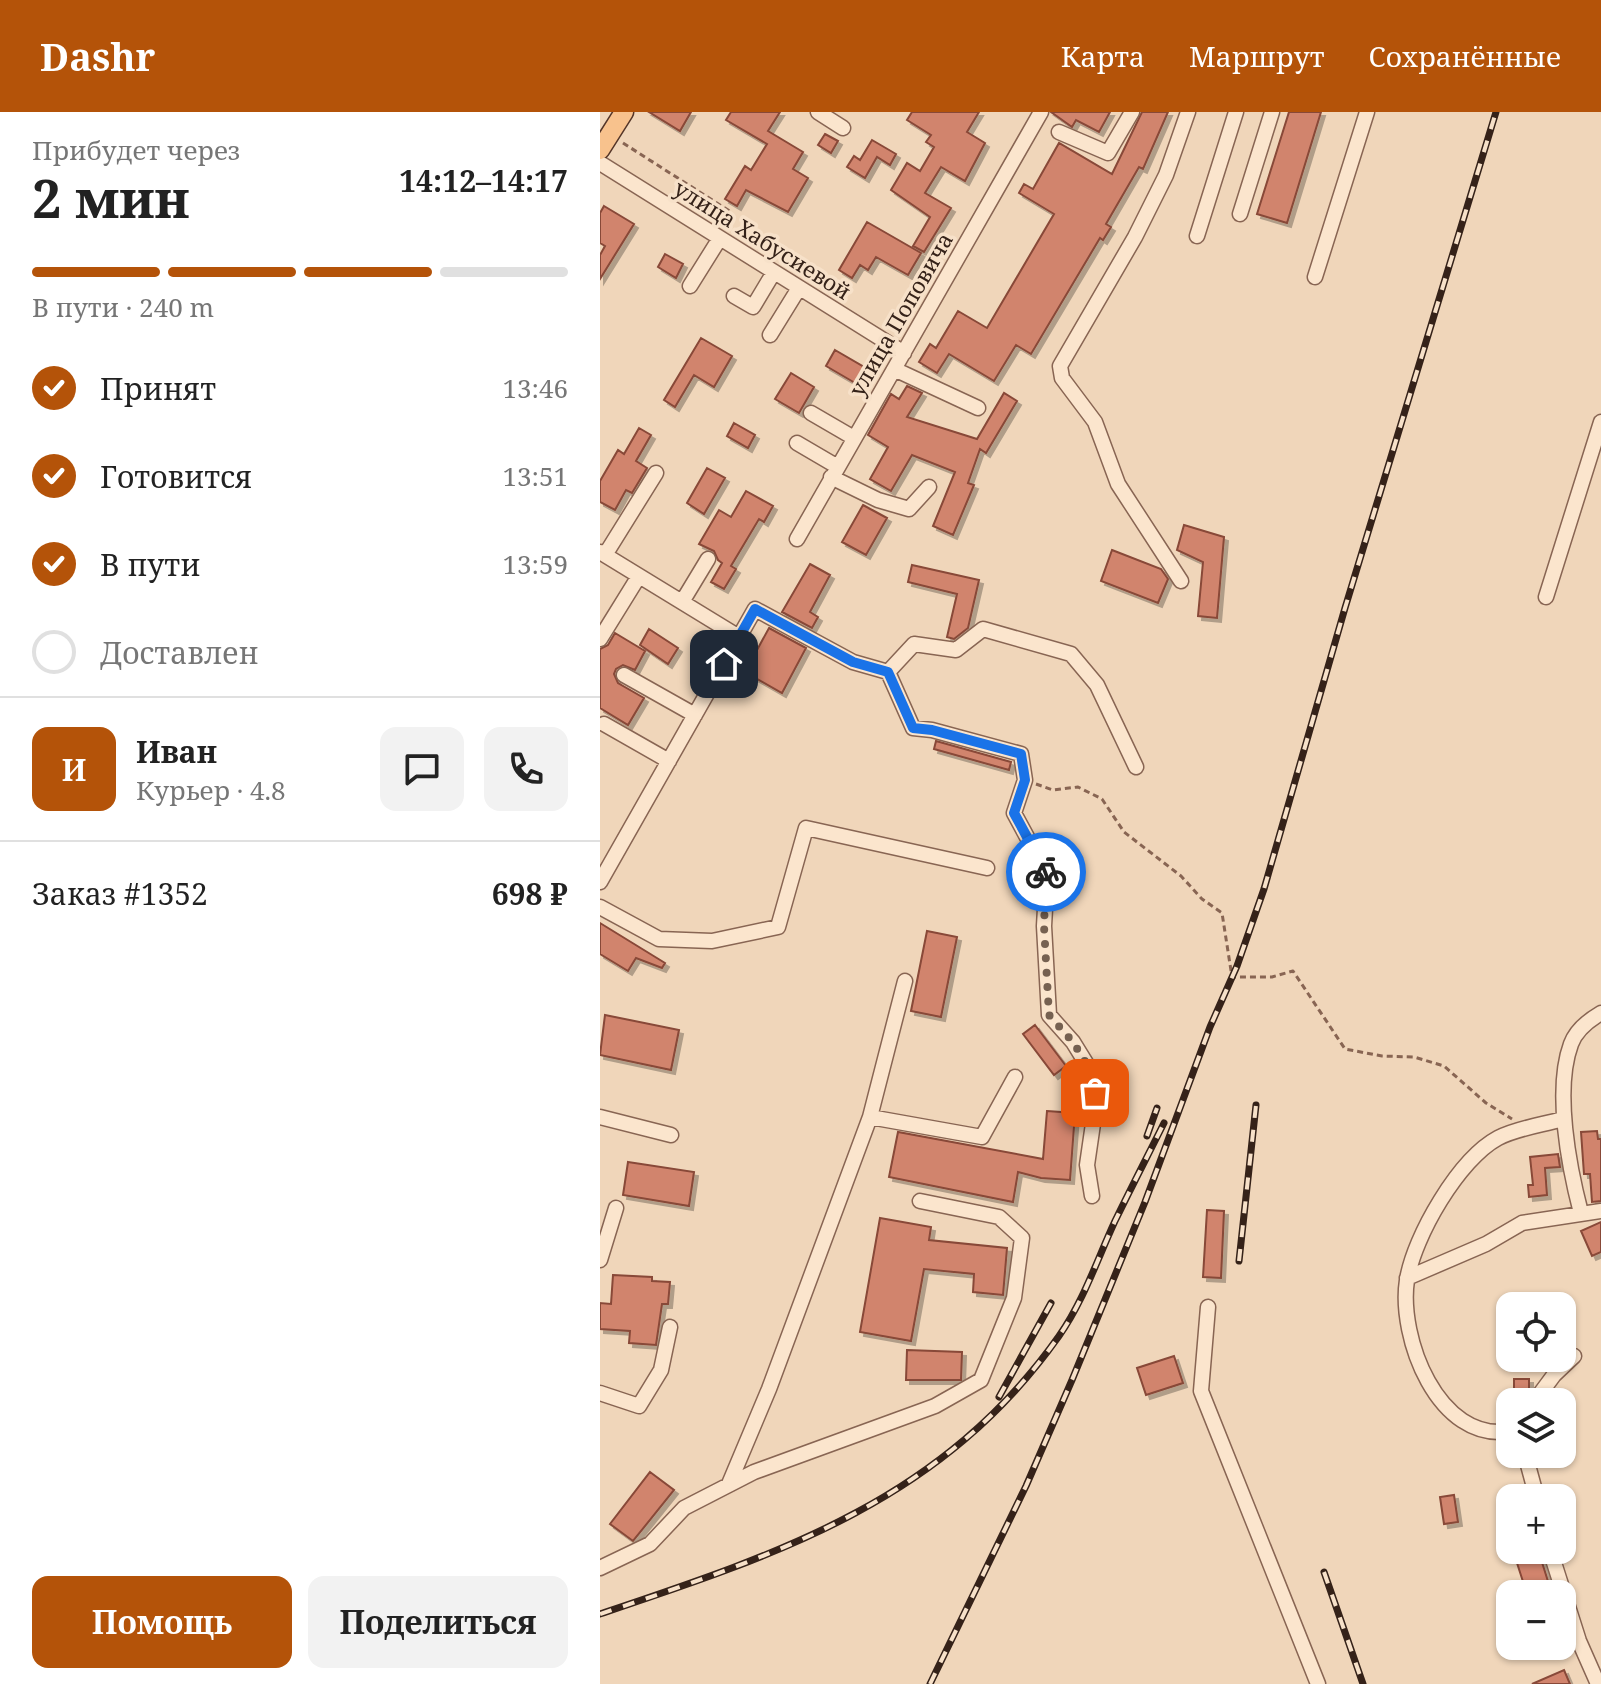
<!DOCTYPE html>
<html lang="ru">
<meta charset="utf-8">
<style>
:root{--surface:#fff;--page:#f2f2f2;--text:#222;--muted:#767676;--line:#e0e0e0;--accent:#b45309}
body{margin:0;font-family:"Noto Serif",serif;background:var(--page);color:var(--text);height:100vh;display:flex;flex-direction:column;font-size:30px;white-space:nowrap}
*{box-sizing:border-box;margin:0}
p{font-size:26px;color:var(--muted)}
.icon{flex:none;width:44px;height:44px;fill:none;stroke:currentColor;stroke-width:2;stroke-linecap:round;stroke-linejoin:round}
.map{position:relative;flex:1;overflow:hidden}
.sheet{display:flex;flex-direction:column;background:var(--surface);width:600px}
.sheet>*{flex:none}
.fabs{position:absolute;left:896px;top:1180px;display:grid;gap:16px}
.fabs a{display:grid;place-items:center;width:80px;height:80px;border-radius:16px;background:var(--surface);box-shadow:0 2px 6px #0004;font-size:40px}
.pin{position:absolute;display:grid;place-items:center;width:68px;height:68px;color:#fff;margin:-34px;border-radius:16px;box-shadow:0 4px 12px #0006}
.courier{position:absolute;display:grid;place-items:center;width:80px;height:80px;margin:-40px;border:6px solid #1a73e8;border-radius:50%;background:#fff;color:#222;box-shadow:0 2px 10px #0007}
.overview em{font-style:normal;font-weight:700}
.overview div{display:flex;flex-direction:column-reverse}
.overview{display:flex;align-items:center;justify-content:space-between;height:136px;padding:0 32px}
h1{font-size:52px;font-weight:700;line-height:60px}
.bar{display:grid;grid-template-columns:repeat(4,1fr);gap:12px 8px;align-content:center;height:96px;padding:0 32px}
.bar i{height:10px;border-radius:6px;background:var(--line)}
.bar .on{background:var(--accent)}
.bar p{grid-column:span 4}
.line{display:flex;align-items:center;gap:20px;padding:0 32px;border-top:2px solid var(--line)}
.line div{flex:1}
.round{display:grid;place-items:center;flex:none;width:84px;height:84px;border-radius:16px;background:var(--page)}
ol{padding:0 32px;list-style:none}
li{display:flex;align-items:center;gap:24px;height:88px}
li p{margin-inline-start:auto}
li .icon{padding:8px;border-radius:50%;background:var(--accent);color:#fff;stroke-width:4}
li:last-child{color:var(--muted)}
li i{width:44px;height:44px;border:4px solid var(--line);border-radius:50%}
.primary-button{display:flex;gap:16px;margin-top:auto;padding:16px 32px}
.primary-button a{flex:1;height:92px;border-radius:16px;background:var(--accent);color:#fff;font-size:32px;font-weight:700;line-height:92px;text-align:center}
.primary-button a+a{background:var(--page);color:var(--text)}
header{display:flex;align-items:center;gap:48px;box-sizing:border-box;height:112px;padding:0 40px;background:var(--accent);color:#fff}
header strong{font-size:38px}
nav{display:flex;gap:44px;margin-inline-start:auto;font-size:28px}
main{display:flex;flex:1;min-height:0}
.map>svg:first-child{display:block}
.building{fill:#d1846d;stroke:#884838;stroke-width:2;filter:url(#shadow)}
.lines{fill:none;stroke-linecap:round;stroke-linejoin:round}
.minor-casing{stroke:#886553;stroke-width:17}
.major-casing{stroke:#543528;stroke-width:21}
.path{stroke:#886553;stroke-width:3;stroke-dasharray:6 4;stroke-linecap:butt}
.minor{stroke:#fbe5cd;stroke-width:14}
.major{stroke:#f8c28d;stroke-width:18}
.rail-casing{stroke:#352219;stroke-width:7}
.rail{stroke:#f7e1c9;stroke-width:4;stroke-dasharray:12;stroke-linecap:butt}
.done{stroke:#766151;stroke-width:8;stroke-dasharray:0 14.4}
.route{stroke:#1a73e8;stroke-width:10}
.labels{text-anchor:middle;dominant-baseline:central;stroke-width:7;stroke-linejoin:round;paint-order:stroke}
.street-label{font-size:22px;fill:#352219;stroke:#f7e1c9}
</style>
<header>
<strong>Dashr</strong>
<nav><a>Карта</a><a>Маршрут</a><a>Сохранённые</a></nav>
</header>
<main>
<section class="sheet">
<div class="overview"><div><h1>2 мин</h1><p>Прибудет через</p></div><em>14:12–14:17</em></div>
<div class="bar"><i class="on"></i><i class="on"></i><i class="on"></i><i></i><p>В пути · 240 m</p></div>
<ol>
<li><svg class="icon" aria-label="check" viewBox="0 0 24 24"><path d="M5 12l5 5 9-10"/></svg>Принят<p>13:46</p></li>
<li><svg class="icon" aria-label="check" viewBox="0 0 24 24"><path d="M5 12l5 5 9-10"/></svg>Готовится<p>13:51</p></li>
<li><svg class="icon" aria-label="check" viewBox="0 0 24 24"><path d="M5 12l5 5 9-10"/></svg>В пути<p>13:59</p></li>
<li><i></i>Доставлен</li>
</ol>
<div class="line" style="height:144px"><b class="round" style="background:var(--accent);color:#fff">И</b><div><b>Иван</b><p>Курьер · 4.8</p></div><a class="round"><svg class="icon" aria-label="chat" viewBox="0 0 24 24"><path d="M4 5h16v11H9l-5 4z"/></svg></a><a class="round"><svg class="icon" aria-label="phone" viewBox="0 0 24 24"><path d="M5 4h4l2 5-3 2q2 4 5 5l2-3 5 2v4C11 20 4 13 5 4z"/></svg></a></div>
<div class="line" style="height:104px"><div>Заказ #1352</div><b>698 ₽</b></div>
<div class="primary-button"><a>Помощь</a><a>Поделиться</a></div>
</section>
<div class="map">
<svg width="1001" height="1572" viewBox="0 0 1001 1572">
<defs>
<filter id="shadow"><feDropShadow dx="4" dy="4" stdDeviation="0" flood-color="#0004"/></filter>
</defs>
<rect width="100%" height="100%" fill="#f0d6ba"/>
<path class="building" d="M49,0H91L80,19Z
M131,0H180L168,19L203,40L193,57L208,66L188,100L146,78L137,94L125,87L145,54L151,58L167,32L126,8Z
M312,0H379L367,20L385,31L365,69L341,55L325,81L351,96L324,140L313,134L330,105L291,78L307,51L320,59L334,35L326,30L331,23L307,8Z
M451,0H510L499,20L476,8L472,15Z
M542,0H568L543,57L539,55L506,112L511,115L503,128L500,126L431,242L416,233L394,269L349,242L337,261L319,250L330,232L336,236L358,199L387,216L454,102L419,81L424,72L433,77L459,31L512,62Z
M689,0H721L687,111L657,102Z
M225,22L238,29L231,41L218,33Z
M272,28L296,42L290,53L277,45L265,66L247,55L254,44L260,48Z
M4,94L34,112L0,167V143L5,134L0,131V101Z
M267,110L321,141L308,163L276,145L268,158L260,153L252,166L239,158Z
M65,142L83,152L76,166L58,155Z
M101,226L132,244L114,275L94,263L75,295L64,288Z
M235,238L264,255L261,261L268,265L262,275L226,254Z
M191,261L214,275L199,301L175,287Z
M307,274L322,281L307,305L377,327L404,281L417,289L386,341L380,337L368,371L374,373L353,423L333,414L355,360L312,343L291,379L270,367L288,335L268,323L291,282L299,287Z
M134,311L155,323L148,336L127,324Z
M39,316L51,323L36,349L47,356L32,381L26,378L15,398L0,390V369L18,338L24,342Z
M107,356L125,366L104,402L87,391Z
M146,379L173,394L164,410L159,407L131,454L136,457L124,477L111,470L122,451L118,448L114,439L99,432L119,398L131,405Z
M263,393L287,406L266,443L242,430Z
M584,413L624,425L617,506L598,504L603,450L577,438Z
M512,438L561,457L568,467L558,491L501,469Z
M210,452L230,463L210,500L218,505L212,516L182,500Z
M312,453L379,468L368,516L354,527L347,525L357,482L308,470Z
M169,516L206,536L182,581L145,560Z
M49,517L78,536L68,552L40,533Z
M15,521L45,539L35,558L23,553L16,557L14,562L18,571L44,586L28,613L0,596V537L8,533Z
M336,629L411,650L409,658L334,637Z
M0,811L65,851L62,856L36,846L28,859L0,842Z
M327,819L357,825L341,905L311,899Z
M5,903L79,918L71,958L0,943Z
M435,913L466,954L454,963L423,922Z
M447,999L475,1001L470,1068L441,1066L418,1060L413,1090L289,1065L298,1020L443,1047Z
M997,1019L998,1027H1001V1089L992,1090L990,1062H984L981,1020Z
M958,1042L960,1055L945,1056L947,1083L929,1085L928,1073H933L930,1045Z
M28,1050L94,1060L89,1094L23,1083Z
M607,1098L624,1099L621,1166L603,1165Z
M280,1106L331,1115L329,1128L407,1136L403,1183L373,1180L374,1162L324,1157L311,1229L260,1220Z
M1001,1110V1140L992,1144L981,1119Z
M13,1163L52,1165V1169L70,1170L68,1192H62L56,1233L29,1231L30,1219L0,1217V1191L11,1192Z
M307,1238L362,1240L361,1268H306Z
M574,1244L583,1271L546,1283L537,1256Z
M914,1267H929V1280L926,1284H914Z
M50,1360L74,1378L33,1429L10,1412Z
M854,1383L858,1410L844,1412L840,1385Z
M940,1444L952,1482H927L917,1451Z
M964,1558L970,1572H932Z"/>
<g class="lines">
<defs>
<path id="minor" d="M218,0L243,16
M459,20L508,41L532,0
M0,51L304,241
M640,102L672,0
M597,124L636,0
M715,165L767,0
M90,174L120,126
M134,184L153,195L174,160
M170,223L199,176
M294,257L378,296
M211,301L254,326
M197,331L238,355
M231,365L278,388L309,397L329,375
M197,427L441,0
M0,440L139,525
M5,443L56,361
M581,469L518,372L495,310L462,266L460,254L535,125L566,63L588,0
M946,485L1001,310
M82,490L108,447
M0,527L39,464
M288,560L313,616L332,618L421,642L425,668L414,701L447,762L444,814L449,903L473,930L494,964L495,998L487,1053L492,1084
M24,563L95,603
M4,612L69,649
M0,770L155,497L253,550L288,560L314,532L356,538L383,517L471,542L497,573L536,655
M0,795L59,827L112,829L178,815L206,716L387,756
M0,1005L71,1023
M270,1005L305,869
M981,1101C969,1055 954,978 971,932C976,918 989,908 1001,901
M0,1148L16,1096
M807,1166L886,1132L922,1111L1001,1099
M608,1195L601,1279L718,1572
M0,1281L39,1294L61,1258L70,1215
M934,1290L954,1263L974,1244
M910,1319C838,1331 798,1225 807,1168C814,1124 859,1047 898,1026C917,1016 942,1013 963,1007
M925,1342L937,1386
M129,1372L169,1277L270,1005L382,1025L415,965
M950,1438L979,1529L998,1572
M0,1456L50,1432L84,1396L154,1360L335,1294L381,1268L414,1186L422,1126L399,1105L320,1089"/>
<path id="major" d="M0,38L24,0"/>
</defs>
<use href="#minor" class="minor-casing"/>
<use href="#major" class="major-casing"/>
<path class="path" d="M23,31L131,100
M436,672L453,678L478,675L502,687L524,720L581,764L602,787L622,801L632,865H672L693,859L745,937L782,944L814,945L844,954L886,991L912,1007"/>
<use href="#minor" class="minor"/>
<use href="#major" class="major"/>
<defs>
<path id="rail" d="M547,1024L557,996
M639,1149L656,993
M399,1285L451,1191
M724,1460L763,1572
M0,1502C182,1441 343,1388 459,1224C484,1188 497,1148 515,1109C531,1076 548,1043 564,1011
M330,1572L426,1374L472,1268L545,1090L610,915L637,854L664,777L745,496L896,0"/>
</defs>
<use href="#rail" class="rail-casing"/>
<use href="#rail" class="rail"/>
</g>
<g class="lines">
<path class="done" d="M446,760L444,814L449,903L473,930L494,964L495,981"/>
<path class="route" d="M124,552L155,497L253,550L288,560L313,616L332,618L421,642L425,668L414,701L446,760"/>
</g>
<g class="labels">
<g class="street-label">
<text transform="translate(163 127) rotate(32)">улица Хабусиевой</text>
<text transform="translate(300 202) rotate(-60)">улица Поповича</text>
</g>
</g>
</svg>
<div class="fabs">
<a><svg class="icon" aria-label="locate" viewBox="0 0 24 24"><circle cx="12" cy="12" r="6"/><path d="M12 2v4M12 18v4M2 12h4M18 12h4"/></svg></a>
<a><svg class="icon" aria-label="layers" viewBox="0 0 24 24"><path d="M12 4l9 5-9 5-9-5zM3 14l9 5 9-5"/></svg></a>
<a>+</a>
<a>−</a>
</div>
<div class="pin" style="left:495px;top:981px;background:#ea580c"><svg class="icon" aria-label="bag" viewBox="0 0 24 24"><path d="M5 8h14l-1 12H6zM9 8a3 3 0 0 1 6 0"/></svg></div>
<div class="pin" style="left:124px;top:552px;background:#1f2937"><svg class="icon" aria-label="home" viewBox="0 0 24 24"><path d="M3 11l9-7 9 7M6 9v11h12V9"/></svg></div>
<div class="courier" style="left:446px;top:760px"><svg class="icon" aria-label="bike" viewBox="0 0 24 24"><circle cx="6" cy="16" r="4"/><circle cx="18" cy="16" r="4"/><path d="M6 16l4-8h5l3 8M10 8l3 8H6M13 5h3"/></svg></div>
</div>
</main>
